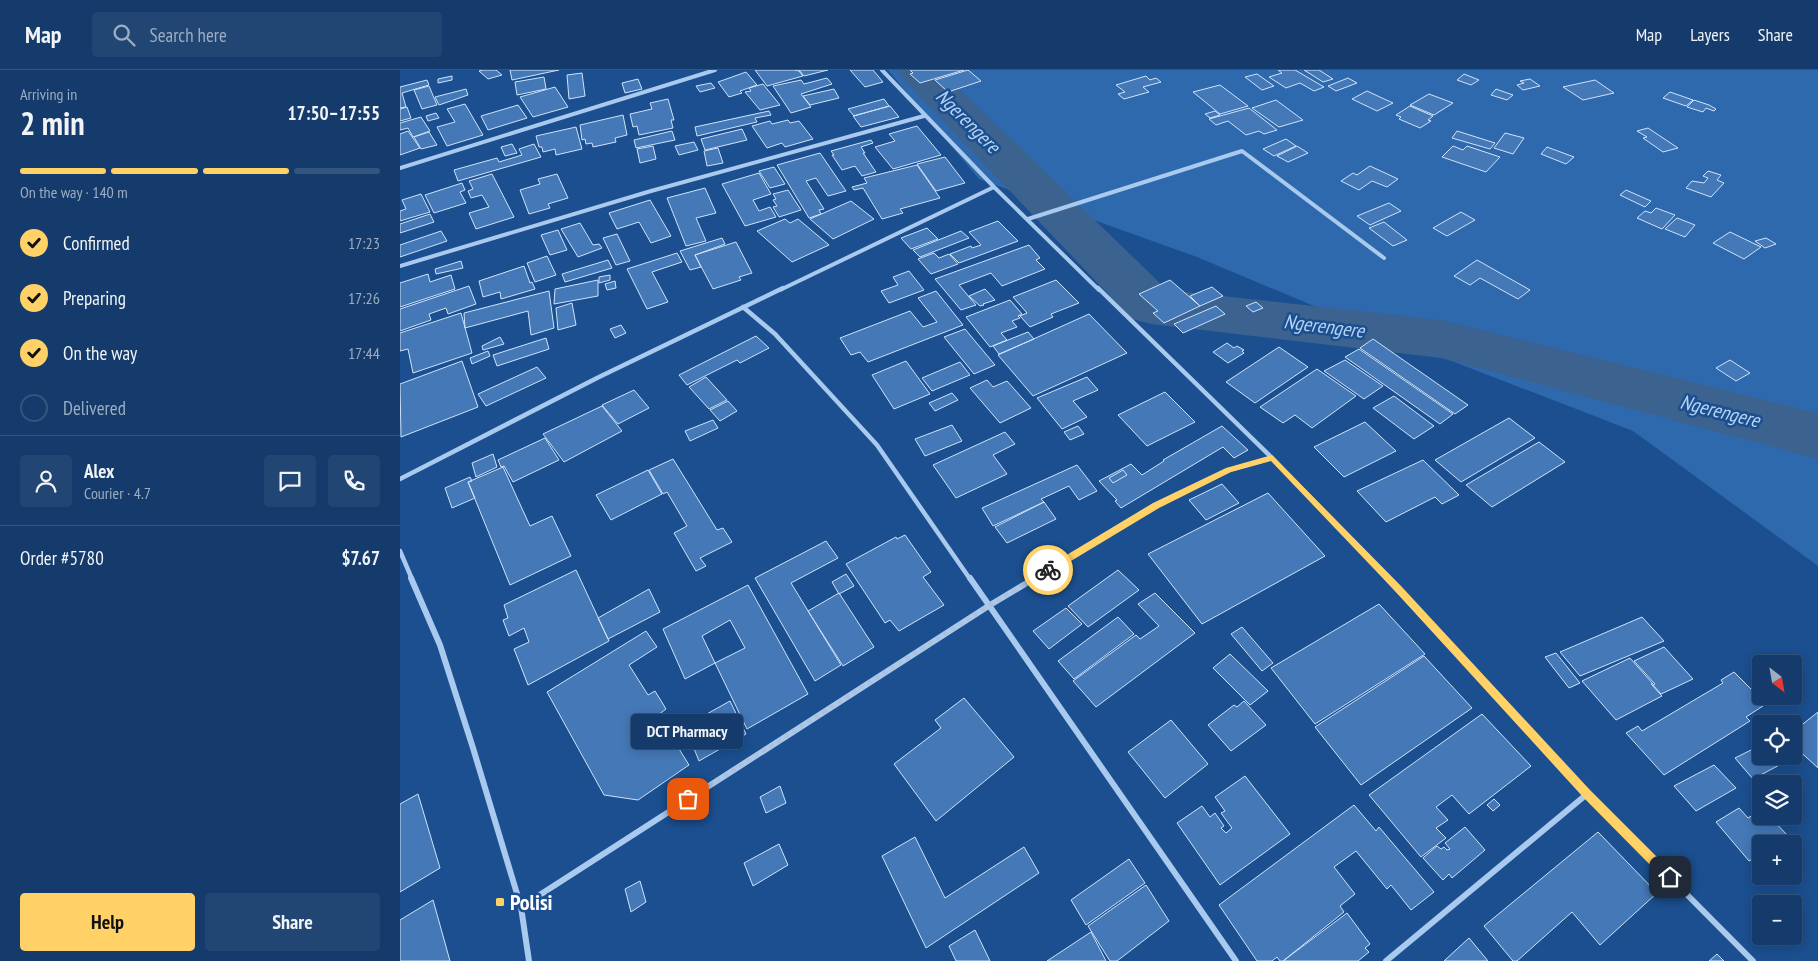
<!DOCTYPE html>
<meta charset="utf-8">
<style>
:root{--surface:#143b6b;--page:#214673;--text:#f1f3f6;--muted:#9dadc1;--line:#33557e;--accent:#ffd166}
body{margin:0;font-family:"PT Sans Narrow",sans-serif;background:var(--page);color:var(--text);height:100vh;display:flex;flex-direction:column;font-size:19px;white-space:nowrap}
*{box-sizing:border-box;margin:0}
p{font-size:16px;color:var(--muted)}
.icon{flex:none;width:28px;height:28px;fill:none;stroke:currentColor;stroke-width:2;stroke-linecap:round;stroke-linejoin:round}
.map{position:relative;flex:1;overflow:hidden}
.sheet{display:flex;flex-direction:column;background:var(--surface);width:400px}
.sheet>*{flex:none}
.needle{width:32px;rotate:149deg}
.buttons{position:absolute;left:1352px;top:585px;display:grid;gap:10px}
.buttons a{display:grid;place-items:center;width:50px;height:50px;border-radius:5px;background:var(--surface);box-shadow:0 2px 12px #0003,0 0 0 1px var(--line);font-size:25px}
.pin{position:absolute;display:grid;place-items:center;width:42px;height:42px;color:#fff;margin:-21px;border-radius:10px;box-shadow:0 2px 8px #0006}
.courier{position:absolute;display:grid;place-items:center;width:50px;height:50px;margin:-25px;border:4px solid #ffd166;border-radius:50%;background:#fff;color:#222;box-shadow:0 1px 6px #0007}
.bubble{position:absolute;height:35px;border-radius:5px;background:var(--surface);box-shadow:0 2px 12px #0003,0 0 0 1px var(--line);font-size:16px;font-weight:800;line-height:35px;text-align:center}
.head em{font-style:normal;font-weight:800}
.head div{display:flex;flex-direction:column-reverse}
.head{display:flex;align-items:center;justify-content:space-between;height:85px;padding:0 20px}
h1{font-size:32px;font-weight:800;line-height:38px}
.bar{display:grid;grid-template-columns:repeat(4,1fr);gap:8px 5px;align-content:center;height:60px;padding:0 20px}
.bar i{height:6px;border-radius:4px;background:var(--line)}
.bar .on{background:var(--accent)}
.bar p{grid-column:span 4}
.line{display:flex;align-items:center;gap:12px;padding:0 20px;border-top:1px solid var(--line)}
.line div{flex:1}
.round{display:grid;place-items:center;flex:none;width:52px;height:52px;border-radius:5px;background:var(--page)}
ol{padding:0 20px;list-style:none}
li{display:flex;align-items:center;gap:15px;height:55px}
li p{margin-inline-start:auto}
li .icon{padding:5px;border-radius:50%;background:var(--accent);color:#111;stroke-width:4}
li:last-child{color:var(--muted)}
li i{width:28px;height:28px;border:2px solid var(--line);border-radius:50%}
.action{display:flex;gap:10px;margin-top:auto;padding:10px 20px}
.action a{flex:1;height:58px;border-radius:5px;background:var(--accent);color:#111;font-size:20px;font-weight:800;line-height:58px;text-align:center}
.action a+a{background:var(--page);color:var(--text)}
header{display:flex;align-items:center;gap:30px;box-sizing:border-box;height:70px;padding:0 25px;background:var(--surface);border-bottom:1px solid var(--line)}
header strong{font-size:24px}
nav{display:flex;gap:28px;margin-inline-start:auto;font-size:18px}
.search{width:350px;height:45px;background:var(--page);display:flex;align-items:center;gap:12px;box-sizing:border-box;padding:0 18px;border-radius:5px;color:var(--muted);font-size:19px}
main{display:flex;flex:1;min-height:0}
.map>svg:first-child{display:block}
.green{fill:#2e69ad}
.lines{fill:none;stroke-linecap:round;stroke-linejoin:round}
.river{fill:#3c6290;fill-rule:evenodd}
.building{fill:#4478b7;stroke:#cfe3fa}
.minor-far2{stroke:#a9c9ee;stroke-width:4}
.minor-far1{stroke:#a9c9ee;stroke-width:4.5}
.minor{stroke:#a9c9ee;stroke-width:6}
.route{fill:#ffd166}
.done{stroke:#afc1d8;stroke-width:5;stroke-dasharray:0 9}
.poi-dot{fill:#ffd166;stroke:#1b4f8f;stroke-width:2}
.labels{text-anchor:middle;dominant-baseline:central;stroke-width:5;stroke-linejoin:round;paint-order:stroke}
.water-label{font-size:20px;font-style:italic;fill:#b5d3f5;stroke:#1b4f8f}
.near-poi-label{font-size:22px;font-weight:bold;fill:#fff;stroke:#1b4f8f;text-anchor:start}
</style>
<header>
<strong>Map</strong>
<div class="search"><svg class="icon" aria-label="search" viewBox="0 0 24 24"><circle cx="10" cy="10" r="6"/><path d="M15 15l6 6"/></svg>Search here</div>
<nav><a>Map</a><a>Layers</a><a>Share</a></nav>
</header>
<main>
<section class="sheet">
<div class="head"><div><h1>2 min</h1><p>Arriving in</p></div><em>17:50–17:55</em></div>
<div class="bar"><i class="on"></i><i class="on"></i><i class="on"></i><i></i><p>On the way · 140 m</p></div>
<ol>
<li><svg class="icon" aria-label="check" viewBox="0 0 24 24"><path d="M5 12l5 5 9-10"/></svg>Confirmed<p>17:23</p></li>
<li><svg class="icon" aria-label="check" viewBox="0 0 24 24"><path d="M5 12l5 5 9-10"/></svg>Preparing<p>17:26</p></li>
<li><svg class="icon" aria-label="check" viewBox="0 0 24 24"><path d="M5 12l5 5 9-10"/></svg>On the way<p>17:44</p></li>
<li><i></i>Delivered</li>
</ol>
<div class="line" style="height:90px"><a class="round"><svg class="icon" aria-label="person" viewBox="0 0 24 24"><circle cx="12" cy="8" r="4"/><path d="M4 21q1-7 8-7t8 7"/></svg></a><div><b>Alex</b><p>Courier · 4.7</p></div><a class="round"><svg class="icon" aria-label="chat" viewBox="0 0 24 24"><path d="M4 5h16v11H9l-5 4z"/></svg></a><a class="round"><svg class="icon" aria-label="phone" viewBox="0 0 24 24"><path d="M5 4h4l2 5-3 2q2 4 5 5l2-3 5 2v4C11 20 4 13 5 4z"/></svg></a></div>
<div class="line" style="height:65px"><div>Order #5780</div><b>$7.67</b></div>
<div class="action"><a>Help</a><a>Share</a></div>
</section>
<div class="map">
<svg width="1418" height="891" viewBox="0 0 1418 891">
<rect width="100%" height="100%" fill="#1b4f8f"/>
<path class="green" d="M488,0H1418V496L1233,361L964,257L797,187L579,109Z"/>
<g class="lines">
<path class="river" d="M497,0H540L767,220L1041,250L1418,343V389L1041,288L751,254L732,249L503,9Z"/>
</g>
<path class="building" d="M83,0H96L102,5L88,9L79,1Z
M110,0H159L112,10Z
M355,0H394L399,1L403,6L367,16Z
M399,0H428L404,6Z
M450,0H473L483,12L465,17Z
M510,0H564L520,13L510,4L513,3Z
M568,0L581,11L548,22L535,10Z
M878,0H895L924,17L914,21L900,13L886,18L869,7L882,3Z
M904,0H919L933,9L923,12Z
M346,2L357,15L340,21L342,23L329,27L318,12Z
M182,3L185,26L169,29L167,5Z
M857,4L874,16L862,20L845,7Z
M1064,4L1079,10L1071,15L1057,10Z
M52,6V10L38,13V9Z
M746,6L750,10L756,8L761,12L743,17L749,22L724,29L718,24L725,22L716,15Z
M144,7L146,19L117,25L115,12Z
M427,8L432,14L401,24L411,37L391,43L373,16L401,10L404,14Z
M948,8L957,13L936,21L928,16Z
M238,9L242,19L225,23L222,13Z
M1130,9L1140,16L1123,20L1117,15L1124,13L1120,11Z
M27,10L29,15L2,23L6,37L0,38V17Z
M1195,10L1214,23L1183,30L1163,17Z
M311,13L315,18L300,22L296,16Z
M363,14L380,35L360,40L345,22L351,21L349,18Z
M820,15L848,36L820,44L793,22Z
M29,16L37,35L22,39L14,20Z
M155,17L168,37L133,47L120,27Z
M66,19L68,25L39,35L35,27Z
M434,19L439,28L410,35L403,26Z
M1096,19L1113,25L1107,30L1091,25Z
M967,21L982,28L993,33L977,41L952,29Z
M1270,22L1293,30L1286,36L1263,28Z
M1029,24L1053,33L1034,45L1010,35Z
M268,29L274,50H271L273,58L239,65L237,56L233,57L230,44L252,39L250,33Z
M484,29L489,36L454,46L448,39Z
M876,30L903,50L879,57L852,38Z
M1294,30L1309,35L1316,39L1314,41L1306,38L1303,42L1287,37Z
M65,34L83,65L47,76L37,57L55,52L47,39Z
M118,35L127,48L88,60L81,46Z
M490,36L499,47L461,57L453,46Z
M1010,36L1033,46L1028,50L1031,51L1020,58L999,49L1001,47L996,45Z
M7,37L11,48L0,51V39Z
M849,38L877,60L864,64L859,61L846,65L828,51L816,55L809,49Z
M369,41L371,45L355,48L357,52L297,66L295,57Z
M815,41L820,45L810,48L805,44Z
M36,43L39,48L28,51L26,46Z
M223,45L227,65L215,68L216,72L193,77L192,73L186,74L185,69L182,70L180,55Z
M21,47L30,61L13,67L8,58L0,60V53Z
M388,50L390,53L399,51L413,69L385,77L382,73L367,78L352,56L370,51L372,54Z
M517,56L541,85L493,99L475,77L495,71L489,64Z
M176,57L182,79L156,85L155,79L143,82L142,77H139L136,66Z
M1248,58L1278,78L1263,82L1243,68L1247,67L1237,61Z
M342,59L347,70L305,80L301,69Z
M8,61L20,78L0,85V64Z
M272,61L275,70L236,78L234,70Z
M1057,61L1095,73L1090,79L1052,68Z
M29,62L37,75L21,79L14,67Z
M1105,63L1124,68L1113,84L1094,78Z
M886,69L896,76L874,86L863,79Z
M471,70L473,73L461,77L465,83H463L476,102L462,106L455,96L442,100L432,85H434L431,81Z
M294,72L298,80L279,85L275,76Z
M112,74L117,83L105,86L101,77Z
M134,74L141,87L58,111L54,100L97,88L99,92L122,85L119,79Z
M253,76L256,89L240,93L237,79Z
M897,76L908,83L888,92L877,86Z
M1053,76L1063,80L1067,76L1100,87L1086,102L1042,87Z
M1147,77L1174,87L1166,94L1141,84Z
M318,78L323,93L307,96L304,81Z
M420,83L446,121L428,126L416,108L406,111L424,139L419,140L421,144L409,148L377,95Z
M545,87L565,113L536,121L517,94Z
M517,95L540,128L500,139L503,143L482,149L463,118L454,120L452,117L467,113L464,108Z
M970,96L998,109L987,117L972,111L959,120L941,111L953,103L957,105Z
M374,97L385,114L370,118L359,101Z
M1308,101L1321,105L1317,110L1324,113L1311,127L1286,118L1292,111L1304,113L1308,108L1303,106Z
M359,103L371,124L353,130L359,141L370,137L376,147L345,156L322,114Z
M92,104L114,147L76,159L69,143L89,137L82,125L71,128L68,121L73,119L69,111Z
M157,104L168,128L148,134L150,138L129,144L120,120L140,114L138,109Z
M62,113L65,120L60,122L66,133L34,143L25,125Z
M305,118L316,143L296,148L306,171L286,176L267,128Z
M388,120L401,140L379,147L373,137L377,136L373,130L376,129L373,124Z
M1226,120L1251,131L1245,137L1220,125Z
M21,124L30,142L0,151V141L6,139L2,130Z
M250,130L271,166L251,173L239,152L217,159L209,143Z
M451,131L474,149L433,169L410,149Z
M989,133L1001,141L970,155L957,146Z
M1256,138L1275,145L1262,159L1237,148L1245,141L1251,143Z
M1061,142L1075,150L1047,166L1033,158Z
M30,144L34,152L0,163V154Z
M1277,148L1295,155L1285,167L1265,159Z
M385,149L390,153L398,149L429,175L392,192L357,161Z
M598,151L618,171L559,193L550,184L571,176L572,178L581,175L569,162Z
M984,152L1007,170L993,176L969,158Z
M180,153L193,175L199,174L202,178L178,187L161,159Z
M527,158L538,169L511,179L501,168Z
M158,160L167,180L150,185L141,165Z
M41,161L47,171L0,187V175Z
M561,161L569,168L520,187L513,180Z
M1330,162L1361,177L1344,189L1313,173Z
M217,164L230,191L216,195L203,168Z
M322,168L325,174L295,185L301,197L290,200L280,181Z
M1366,168L1376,174L1365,178L1355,171Z
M336,172L352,203L339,207L341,210L313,219L295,185Z
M629,175L640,188L636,190L645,199L602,216L591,203L559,215L576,235L561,240L535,209Z
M277,183L282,192L252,202L268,232L247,239L227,199Z
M534,183L539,188L549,184L558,194L531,204L518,189Z
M147,186L156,205L135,212L127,193Z
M208,190L212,198L165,212L162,204Z
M1077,190L1130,220L1118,229L1080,208L1070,215L1054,206Z
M61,191L63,198L36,204L35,199Z
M124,196L130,213L132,212L135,219L101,229L100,222L83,227L79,211Z
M509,201L524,220L489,233L481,221L498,215L493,207Z
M28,204L30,212L51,205L55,219L0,237V213Z
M210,205V210L199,213V207Z
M198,210V226L154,234L155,219Z
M656,210L679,233L651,244L653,247L630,257L620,246L627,243L613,227Z
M770,210L800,236L764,253L753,243L758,241L739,224Z
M215,211L216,218L207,220L205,214Z
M69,216L76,234L48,244L46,238L29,244L31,250L0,261V239Z
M812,217L823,226L800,236L790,226Z
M585,219L595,230L583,234L584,235L580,236L569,226Z
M149,221L154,258L131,265L128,241L65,258L64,243Z
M536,221L563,255L468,292L460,282L451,285L440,268L510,241L523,257L537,252L518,228Z
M610,230L622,244L618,246L620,248L612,251L617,257L601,263L607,270L590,277L566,247Z
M856,232L863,238L853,242L846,236Z
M172,233L176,255L158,260L156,238Z
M816,236L825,244L783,263L774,254Z
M61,243L72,283L13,303L8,279L0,281V263Z
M689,244L727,283L633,326L598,285Z
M221,255L226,263L215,268L210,259Z
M565,259L595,295L574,304L544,267Z
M628,262L634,269L599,284L593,276Z
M356,266L369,278L340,293L337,290L287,315L279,305Z
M100,267L104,274L83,280L82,276Z
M146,268L149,279L97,296L93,285Z
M973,269L1068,335L1055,344L960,278Z
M827,273L834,278L837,276L844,280L842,281L844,283L828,293L813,282Z
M879,277L908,297L855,333L826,312Z
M959,279L1053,344L1040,354L945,287Z
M88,281L90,286L72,294L70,288Z
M945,290L983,316L964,329L924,301Z
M1330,290L1350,303L1336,311L1316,298Z
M62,291L78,337L1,367L0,314Z
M506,291L530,324L494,339L472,305Z
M560,292L570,305L532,321L522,308Z
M137,297L146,308L86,336L78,324Z
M917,299L956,326L912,358L895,345L883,353L860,337Z
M306,307L327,330L309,339L289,317Z
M687,307L698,320L673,331L687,347L662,359L637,328Z
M587,310L593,317L607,311L631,338L600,353L570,318Z
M234,320L249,338L218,354L202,335Z
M765,322L795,352L747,376L718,345Z
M552,323L558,330L535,341L529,333Z
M994,326L1034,356L1014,369L973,338Z
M328,331L337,341L320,351L310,340Z
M202,336L222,361L164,392L143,364Z
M1109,348L1135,368L1061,412L1035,390Z
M313,350L318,358L290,371L285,361Z
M965,352L996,381L944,407L914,377Z
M552,355L562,371L525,386L515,369Z
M678,356L684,364L670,370L664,362Z
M822,356L848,380L834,388L823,377L721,438L715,431L717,430L699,411L731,394L742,405L764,391L763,390Z
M605,362L615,374L593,385L607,404L556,428L533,395Z
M145,368L159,390L113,412L104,396L101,397L98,390Z
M1139,372L1165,392L1092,437L1066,415Z
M93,384L97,397L76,407L72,393Z
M273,389L317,460L323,458L332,472L300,488L306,496L296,501L274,463L287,456L267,422L263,424L249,400Z
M1023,390L1059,425L1042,434L1035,427L986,452L957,421Z
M677,395L697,421L679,430L669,416L641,429L644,432L593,456L582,438Z
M103,397L130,456L152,446L171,486L110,515L68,412Z
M248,400L262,424L211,450L196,425Z
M723,400L727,405L713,413L709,408Z
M70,407L72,411L68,412L75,428L52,438L45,418Z
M822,414L839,433L806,450L789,430Z
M868,423L925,486L802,554L748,484Z
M644,432L656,449L607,473L595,457Z
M505,465L531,502L523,507L544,535L499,561L490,550L485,553L446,494L496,467L497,469Z
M426,471L438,488L391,513L441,595L415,611L355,508Z
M176,500L209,571L128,615L114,579L129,572L124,558L109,566L103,550L108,548L104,535Z
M718,500L739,520L688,557L668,536Z
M446,504L454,516L439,524L432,512Z
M348,515L408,624L347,659L315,593L345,578L330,550L302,566L315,593L285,609L263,559Z
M249,519L260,542L208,569L198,548Z
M439,523L474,577L443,596L408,541Z
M755,523L795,563L696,637L673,611L736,565L740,569L759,556L738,534Z
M979,534L1025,584L915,654L871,598Z
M666,538L682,554L649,579L633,561Z
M718,547L734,564L674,609L658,591Z
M1242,547L1264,571L1180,606L1160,582Z
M842,557L873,593L862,601L831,564Z
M246,561L257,577L229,595L248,625L255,621L266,639L258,645L289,695L238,730L204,725L147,622Z
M1264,577L1293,609L1261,624L1253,615L1255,614L1234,591Z
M1156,583L1180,613L1169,618L1145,587Z
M830,584L868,621L850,635L813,598Z
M1024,586L1072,638L961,715L915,657Z
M1230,588L1253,614H1251L1262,626L1216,650L1182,611Z
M1334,602L1366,634L1346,647L1350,651L1264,705L1226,663L1238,656L1242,661L1323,613L1321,610Z
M564,628L614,687L536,751L494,694L541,658L535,650Z
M330,631L346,664L321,679L305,645Z
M844,631L866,655L831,681L808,655L834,635L837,637Z
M1418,642V698L1394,676V661Z
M1082,644L1131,696L1069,744L1052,725L1036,737L1048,750L1036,758L1046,768L1021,787L969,725Z
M771,650L808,694L765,728L728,682Z
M314,664L320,679L299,691L293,676Z
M1361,675V686H1382L1387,691L1353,709L1335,688Z
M1314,695L1336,718L1296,741L1274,716Z
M845,706L890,764L820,815L777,753L802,736L810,747L815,743L824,756L821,758L826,763L832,758L821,743L825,741L815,727Z
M380,716L386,733L366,743L360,727Z
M18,724L40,798L0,822V734Z
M1094,729L1100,735L1093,741L1087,735Z
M954,735L976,761L979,757L1034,822L1011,840L991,815L987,819L956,781L934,797L955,824L940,836L944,842L883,891H880L877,887L872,891H857L819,835Z
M1339,738L1348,748L1361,740V746H1369L1389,767L1378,774H1361V784L1349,791L1316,752Z
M1065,757L1085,780L1052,808L1049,804L1043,810L1023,788L1037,776L1041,779L1044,777L1047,780L1050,779L1045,773Z
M1198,762L1257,823L1200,875L1172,842L1117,891H1113L1084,856Z
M515,767L545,828L624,777L639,803L526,878L482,786Z
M379,774L388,795L353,816L344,793Z
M729,789L745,813L686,855L671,830Z
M240,811L246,832L231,842L225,819Z
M746,815L769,851L717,891H710L688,856Z
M33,830L50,891H0V850Z
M947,843L970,874L965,878L969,882L958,891H883Z
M575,860L590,891H556L549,876Z
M691,862L706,891H647Z
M1069,868L1088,891H1044Z
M1317,884L1324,891H1309Z"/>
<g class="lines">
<path class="minor-far2" d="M482,0L594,117L699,220
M0,98L315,0
M628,149L842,81L984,188
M0,196L251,121L524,46
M380,220L594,117"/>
<path class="minor-far1" d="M698,218L872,388L989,509
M343,237L375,264L477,375L570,509
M0,409L197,308L383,218
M0,481L12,509
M633,509L756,436L829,400L872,388"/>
<path class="minor" d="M11,508L40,575L73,678L121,837L129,891
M570,508L836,891
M987,508L1187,724L1353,891
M121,837L590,535L635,508
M986,891L1187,724"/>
</g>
<path class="route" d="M872,385L1001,516L1190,720L1274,804L1275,807L1274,811L1270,813L1266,811L1183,727L995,521L871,391L831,402L759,438L651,503H645V498L753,433L826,398Z"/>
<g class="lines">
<path class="done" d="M288,729L590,535L648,500"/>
</g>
<rect class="poi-dot" x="95" y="827" width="10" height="10" rx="2.5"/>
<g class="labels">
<g class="water-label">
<text transform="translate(568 51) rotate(45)">Ngerengere</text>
<text transform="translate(924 256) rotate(7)">Ngerengere</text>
<text transform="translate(1320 341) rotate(14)">Ngerengere</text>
</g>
<g class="near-poi-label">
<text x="110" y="832">Polisi</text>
</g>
</g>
</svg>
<div class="buttons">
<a><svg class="needle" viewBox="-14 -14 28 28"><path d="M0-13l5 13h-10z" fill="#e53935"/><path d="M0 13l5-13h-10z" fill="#9dadc1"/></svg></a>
<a><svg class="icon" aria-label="locate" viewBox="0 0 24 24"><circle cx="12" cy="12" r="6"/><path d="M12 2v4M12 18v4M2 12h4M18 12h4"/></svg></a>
<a><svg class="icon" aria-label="layers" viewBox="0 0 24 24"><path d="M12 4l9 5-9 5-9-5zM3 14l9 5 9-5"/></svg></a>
<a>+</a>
<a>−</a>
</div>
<div class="pin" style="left:288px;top:729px;background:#ea580c"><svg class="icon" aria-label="bag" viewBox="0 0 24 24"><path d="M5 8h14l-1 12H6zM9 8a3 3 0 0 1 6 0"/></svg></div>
<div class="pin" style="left:1270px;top:807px;background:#1f2937"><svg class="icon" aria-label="home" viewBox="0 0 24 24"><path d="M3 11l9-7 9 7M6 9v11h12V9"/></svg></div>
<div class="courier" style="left:648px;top:500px"><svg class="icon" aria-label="bike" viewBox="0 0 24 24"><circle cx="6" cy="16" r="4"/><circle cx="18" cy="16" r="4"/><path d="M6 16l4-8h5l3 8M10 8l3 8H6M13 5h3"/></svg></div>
<div class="bubble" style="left:231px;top:644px;width:112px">DCT Pharmacy</div>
</div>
</main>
